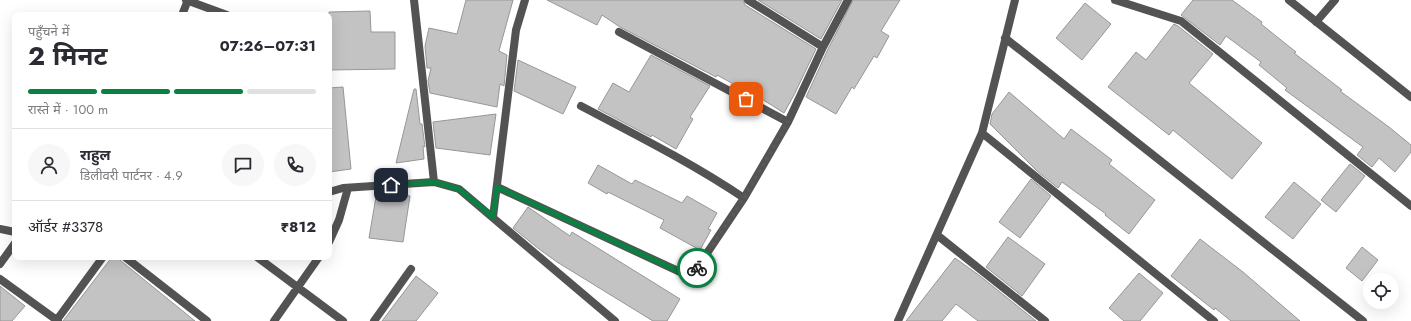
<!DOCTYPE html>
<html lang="hi">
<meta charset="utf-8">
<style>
:root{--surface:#fff;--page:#f7f7f7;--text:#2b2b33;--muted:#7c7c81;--line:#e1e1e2;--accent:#0b8043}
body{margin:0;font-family:Jost,"Noto Sans Devanagari",sans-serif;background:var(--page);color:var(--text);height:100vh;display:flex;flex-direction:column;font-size:15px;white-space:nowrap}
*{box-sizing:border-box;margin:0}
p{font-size:13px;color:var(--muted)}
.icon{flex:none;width:22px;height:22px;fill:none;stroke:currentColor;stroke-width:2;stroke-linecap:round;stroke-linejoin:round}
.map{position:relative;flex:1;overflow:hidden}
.details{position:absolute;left:12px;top:12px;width:320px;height:248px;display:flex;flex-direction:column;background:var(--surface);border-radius:8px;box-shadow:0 4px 16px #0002}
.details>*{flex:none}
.fabs{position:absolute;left:1363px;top:273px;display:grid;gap:8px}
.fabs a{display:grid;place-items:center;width:36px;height:36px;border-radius:50%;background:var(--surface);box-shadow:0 4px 16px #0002;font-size:20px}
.pin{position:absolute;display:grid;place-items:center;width:34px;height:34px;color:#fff;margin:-17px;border-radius:8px;box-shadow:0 2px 6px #0006}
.courier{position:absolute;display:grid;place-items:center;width:40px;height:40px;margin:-20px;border:3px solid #0b8043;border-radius:50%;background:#fff;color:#222;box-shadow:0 1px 5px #0007}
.summary em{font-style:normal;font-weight:700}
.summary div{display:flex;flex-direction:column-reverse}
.summary{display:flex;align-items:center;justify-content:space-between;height:68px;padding:0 16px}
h1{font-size:26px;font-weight:700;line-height:30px}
.bar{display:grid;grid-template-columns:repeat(4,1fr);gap:6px 4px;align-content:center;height:48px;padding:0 16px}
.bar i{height:5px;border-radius:3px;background:var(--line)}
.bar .current{background:var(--accent)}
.bar p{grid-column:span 4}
.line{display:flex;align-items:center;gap:10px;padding:0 16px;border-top:1px solid var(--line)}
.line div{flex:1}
.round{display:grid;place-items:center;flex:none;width:42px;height:42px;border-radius:21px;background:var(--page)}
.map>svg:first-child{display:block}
.building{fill:#c3c3c3;stroke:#979797}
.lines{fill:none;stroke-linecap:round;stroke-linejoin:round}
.minor{stroke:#535353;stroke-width:8}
.tertiary{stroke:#535353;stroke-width:8}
.done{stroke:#595959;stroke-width:4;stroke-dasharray:0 7.2}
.route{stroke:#0b8043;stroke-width:5}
</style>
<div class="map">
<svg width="1411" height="321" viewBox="0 0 1411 321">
<rect width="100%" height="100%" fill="#fff"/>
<path class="building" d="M466,0H513L499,51L507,55L504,86L500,84L497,107L430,93L428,81L431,68H427L425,46L429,28L457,34Z
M547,0H743L745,5L816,49L794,95L784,113L738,84L737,86L717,75L716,77L620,27L602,15L597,25Z
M758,0H842L821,39Z
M853,0H900L881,31L889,36L877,58L874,56L854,89L852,87L836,114L806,97L828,49Z
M1193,0H1232L1262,22L1261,24L1296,52L1294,53L1342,90L1340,91L1389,127L1411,145V152L1395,172L1379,158L1372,167L1357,155L1363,147L1285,90L1287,88L1259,65L1261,62L1226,36L1220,45L1181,15Z
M1085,3L1111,24L1082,60L1056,38Z
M370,11L371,32H395V69L329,70V12Z
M1174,24L1178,26L1213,54L1189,83L1262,143L1232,179L1173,130L1169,135L1108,87L1136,52L1146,60Z
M651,55L710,86L690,117L693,119L676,149L652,135L651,137L598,109L613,83L629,92Z
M518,60L576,87L563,114L514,91Z
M343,87L351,169L329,172V88Z
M414,89H416L420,124H422L425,147L423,146L424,159L396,163Z
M1009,92L1064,139L1071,129L1112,160L1109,164L1155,200L1129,234L1105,215L1106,214L1062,182L1058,188L1037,171L990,124L992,114Z
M496,114L490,155L436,148L433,122Z
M1350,164L1365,176L1336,212L1321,200Z
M598,165L632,184L635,180L682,203L687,196L717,213L708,229L711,230L700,250L660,228L664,220L608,192L607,194L588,183Z
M1031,179L1051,196L1020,238L999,222Z
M1294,182L1321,204L1293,239L1265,217Z
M377,191L410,196L403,242L369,238Z
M528,207L570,236L572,232L680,299L667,321H653L557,262L539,249L513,228Z
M1008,237L1045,264L1022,296L986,267Z
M1200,239L1243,272L1300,321H1231L1215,308L1214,310L1171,276Z
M1362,247L1378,260L1362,281L1346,268Z
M112,257H116L126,265L195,321H63Z
M955,258L980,276L1036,321H978L956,304L942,321H906Z
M1139,273L1163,293L1140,321H1124L1109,308Z
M416,276L438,293L416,321H382Z
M0,286L25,306L12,321H0Z"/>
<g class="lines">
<path class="minor" d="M186,0L227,15
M414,0L434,182
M748,0L823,47
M1115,0L1181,21L1411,206
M1289,0L1411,97
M182,15L188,0
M1316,22L1335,0
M619,32L788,122
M1005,38L1363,321
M581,106C636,135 692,163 744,198
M982,133L1214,321
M497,187L691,277L744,198L788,122L823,47L848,0
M937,235L1045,321
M329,242L339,220L348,188
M125,257L207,321
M257,257L343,321
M0,264L15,243
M0,279L58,321
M56,321L103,257
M274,321L319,257
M374,321L411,269
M898,321L982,133L1015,0"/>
<path class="tertiary" d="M329,192L343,188L434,182L459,189L615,321
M493,217L516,30L525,0
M0,229L15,232"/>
</g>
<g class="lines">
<path class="done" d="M697,268L744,198L788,122L746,99"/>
<path class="route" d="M391,185L434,182L459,189L493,217L497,187L691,277L697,268"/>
</g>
</svg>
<div class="fabs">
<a><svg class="icon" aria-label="locate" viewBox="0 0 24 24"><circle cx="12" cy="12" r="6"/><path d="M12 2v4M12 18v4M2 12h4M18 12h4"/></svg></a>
</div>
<div class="pin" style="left:746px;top:99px;background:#ea580c"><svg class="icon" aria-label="bag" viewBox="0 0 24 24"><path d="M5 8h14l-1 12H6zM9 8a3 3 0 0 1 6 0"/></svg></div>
<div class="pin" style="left:391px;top:185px;background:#1f2937"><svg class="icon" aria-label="home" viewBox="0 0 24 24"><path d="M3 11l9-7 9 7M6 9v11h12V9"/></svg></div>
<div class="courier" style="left:697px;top:268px"><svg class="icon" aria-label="bike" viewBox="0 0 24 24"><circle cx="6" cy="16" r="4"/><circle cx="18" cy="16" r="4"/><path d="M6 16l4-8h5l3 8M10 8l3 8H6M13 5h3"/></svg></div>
<section class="details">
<div class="summary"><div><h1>2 मिनट</h1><p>पहुँचने में</p></div><em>07:26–07:31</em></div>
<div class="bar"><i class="current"></i><i class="current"></i><i class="current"></i><i></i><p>रास्ते में · 100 m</p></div>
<div class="line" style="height:72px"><a class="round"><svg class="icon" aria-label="person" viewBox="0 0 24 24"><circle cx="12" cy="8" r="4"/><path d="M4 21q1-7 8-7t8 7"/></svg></a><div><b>राहुल</b><p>डिलीवरी पार्टनर · 4.9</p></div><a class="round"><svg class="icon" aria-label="chat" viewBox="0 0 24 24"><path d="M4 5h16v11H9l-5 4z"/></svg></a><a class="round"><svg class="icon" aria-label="phone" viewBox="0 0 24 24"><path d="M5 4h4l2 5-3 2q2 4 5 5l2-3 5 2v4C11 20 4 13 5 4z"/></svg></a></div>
<div class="line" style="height:52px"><div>ऑर्डर #3378</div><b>₹812</b></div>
</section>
</div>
